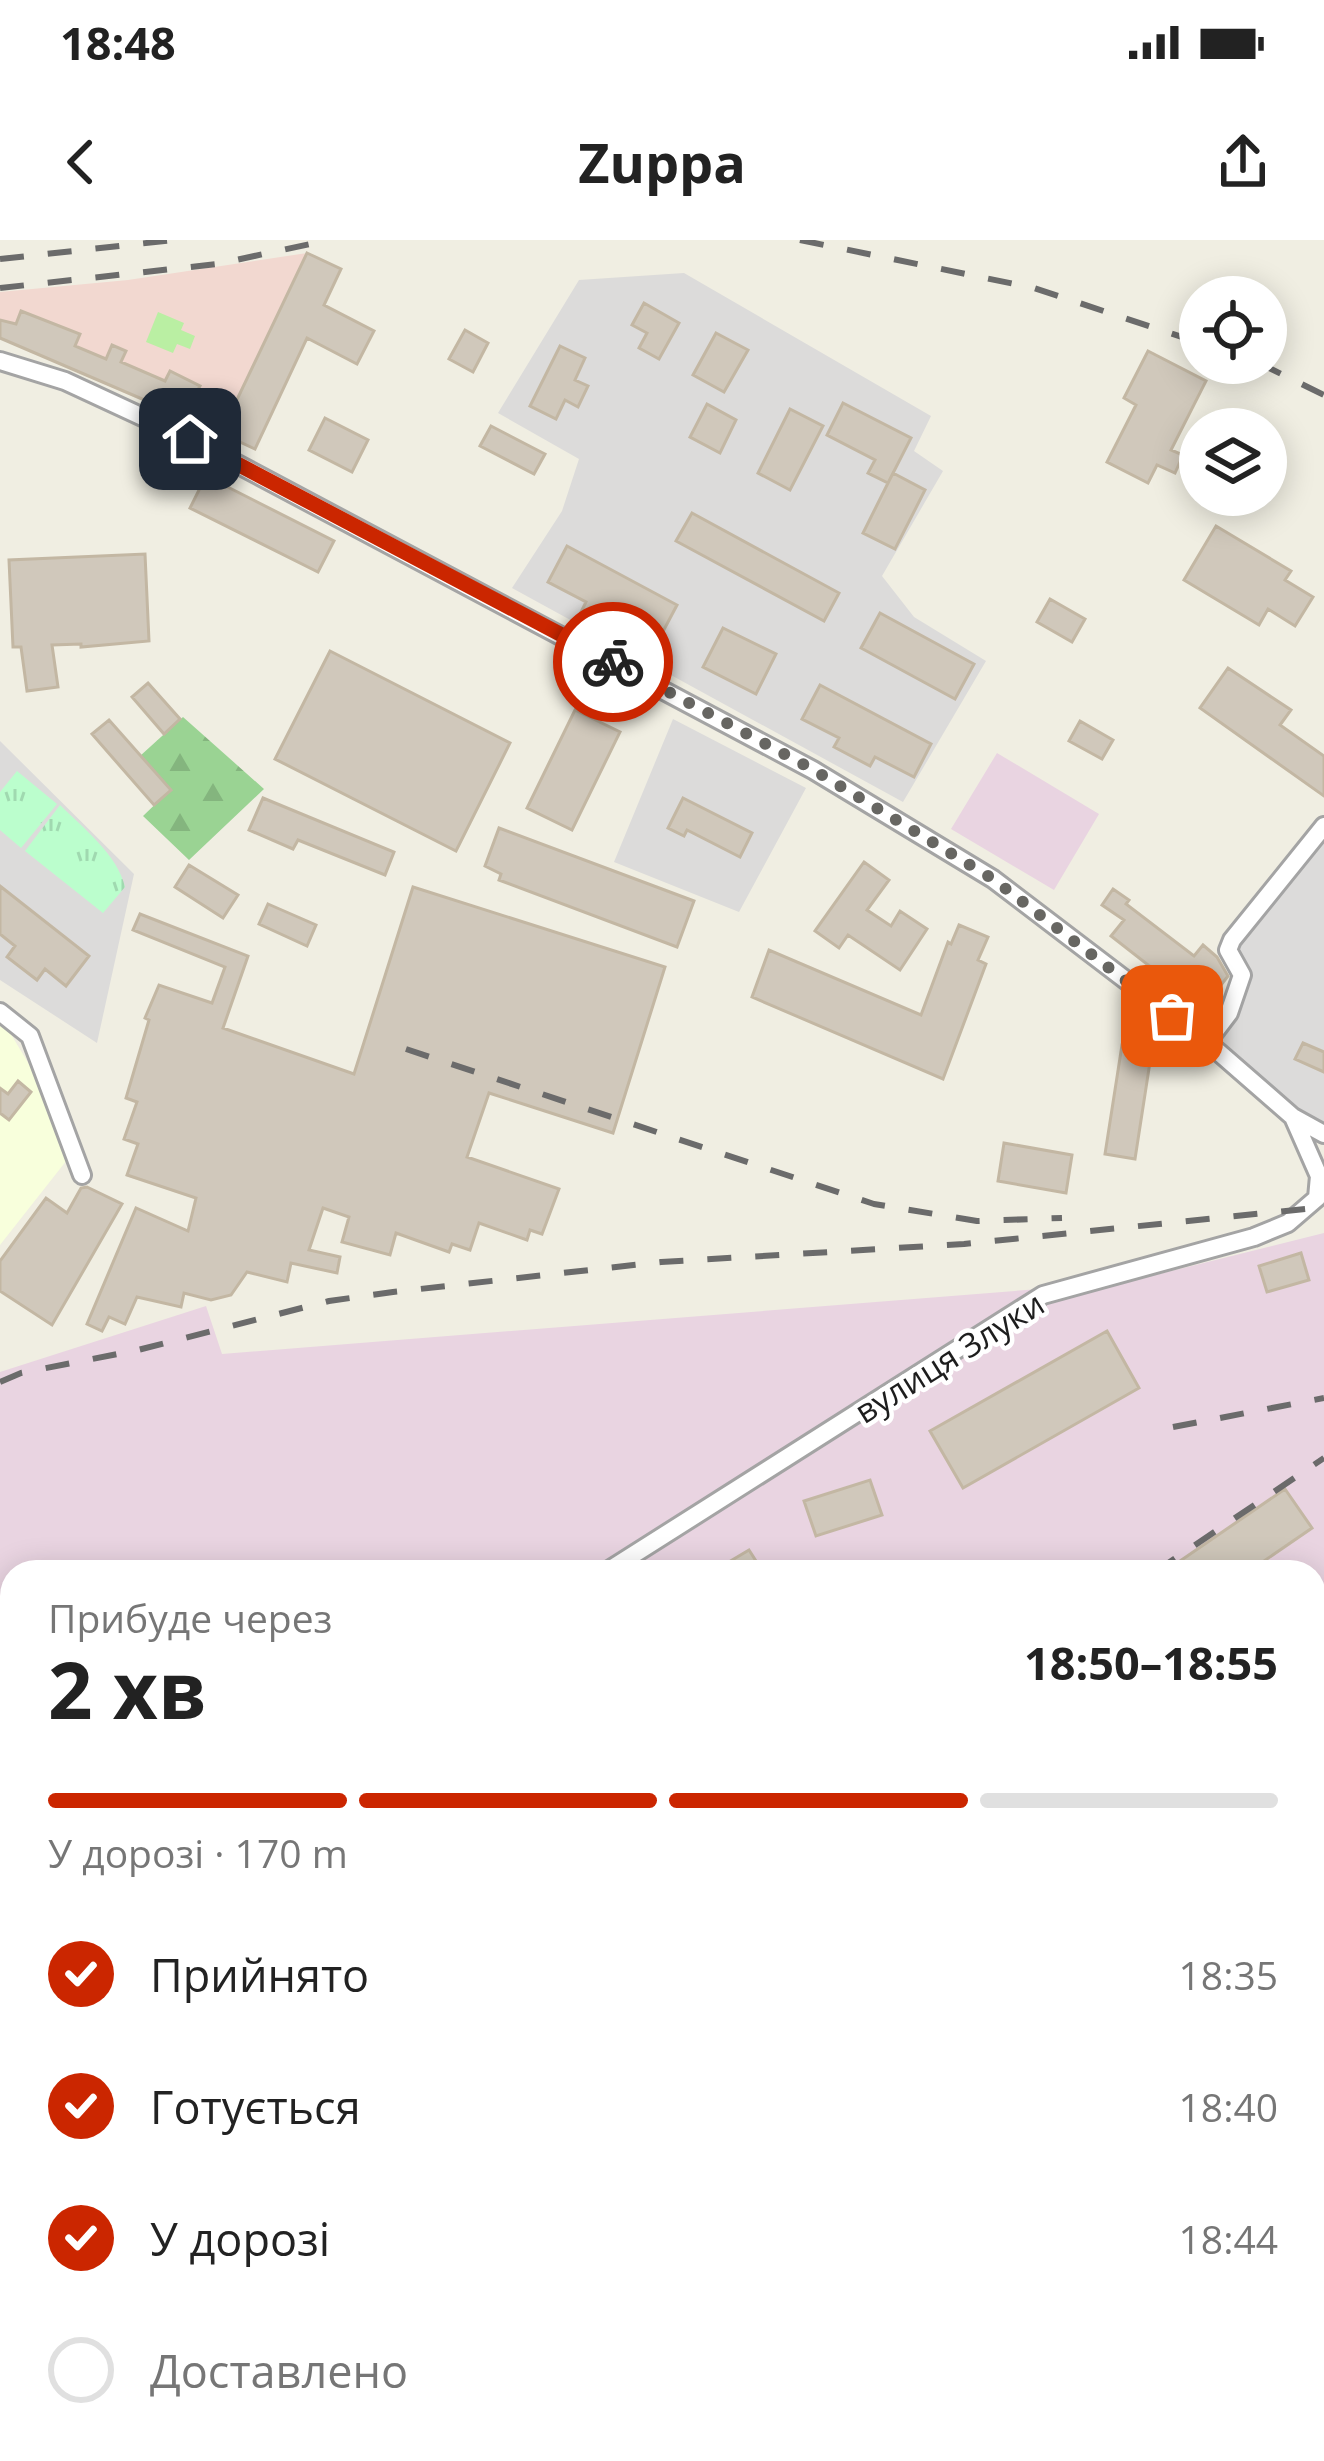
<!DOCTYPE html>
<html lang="uk">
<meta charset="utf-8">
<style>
:root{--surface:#fff;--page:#f6f6f6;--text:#222;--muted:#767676;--line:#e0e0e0;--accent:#cb2600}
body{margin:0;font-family:"Open Sans",sans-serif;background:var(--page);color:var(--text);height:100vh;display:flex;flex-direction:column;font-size:45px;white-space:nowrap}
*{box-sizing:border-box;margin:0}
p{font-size:39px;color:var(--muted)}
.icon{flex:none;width:66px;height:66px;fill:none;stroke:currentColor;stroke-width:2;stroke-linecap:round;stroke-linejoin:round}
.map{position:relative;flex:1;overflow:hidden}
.details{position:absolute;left:0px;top:1320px;width:1326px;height:903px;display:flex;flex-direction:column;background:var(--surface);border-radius:36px 36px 0 0;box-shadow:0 6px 30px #0003}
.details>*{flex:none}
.fabs{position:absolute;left:1179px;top:36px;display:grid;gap:24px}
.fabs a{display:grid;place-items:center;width:108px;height:108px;border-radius:50%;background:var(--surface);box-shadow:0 6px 30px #0003;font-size:60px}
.pin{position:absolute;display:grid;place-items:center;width:102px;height:102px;color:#fff;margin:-51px;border-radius:24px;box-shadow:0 6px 18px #0006}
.courier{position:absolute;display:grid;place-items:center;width:120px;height:120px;margin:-60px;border:9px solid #cb2600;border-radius:50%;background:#fff;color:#222;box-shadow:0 3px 15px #0007}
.headline em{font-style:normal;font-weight:700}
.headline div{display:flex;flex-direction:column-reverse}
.headline{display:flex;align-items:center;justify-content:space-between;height:204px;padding:0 48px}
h1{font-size:78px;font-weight:700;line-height:90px}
.bar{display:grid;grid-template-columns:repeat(4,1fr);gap:18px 12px;align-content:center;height:144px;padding:0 48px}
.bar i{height:15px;border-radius:9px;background:var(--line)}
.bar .on{background:var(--accent)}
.bar p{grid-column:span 4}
ol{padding:0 48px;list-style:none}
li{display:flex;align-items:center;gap:36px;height:132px}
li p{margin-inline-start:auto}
li .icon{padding:12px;border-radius:50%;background:var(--accent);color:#fff;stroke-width:4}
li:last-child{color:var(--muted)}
li i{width:66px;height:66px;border:6px solid var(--line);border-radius:50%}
.status{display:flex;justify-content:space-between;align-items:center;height:84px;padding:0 60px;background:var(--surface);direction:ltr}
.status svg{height:33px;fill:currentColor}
header{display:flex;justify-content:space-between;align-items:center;height:156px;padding:0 48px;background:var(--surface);font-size:54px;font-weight:700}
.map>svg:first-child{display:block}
.residential{fill:#dcdbda}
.commercial{fill:#f2d8d0}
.industrial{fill:#e9d4e1;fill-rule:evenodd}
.education{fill:#f8ffdc}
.construction{fill:url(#construction-furrows)}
.grass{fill:#baefa3}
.forest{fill:url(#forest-firs)}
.park{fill:url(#park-tufts)}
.building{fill:#d0c8bb;stroke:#c3b7a3;stroke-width:3}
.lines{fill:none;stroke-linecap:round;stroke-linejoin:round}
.street-casing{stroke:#a4a4a4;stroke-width:22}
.street{stroke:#fff;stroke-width:16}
.rail{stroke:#6b6b6b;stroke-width:6;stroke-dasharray:24 24;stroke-linecap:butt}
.done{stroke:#676662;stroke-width:12;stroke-dasharray:0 21.6}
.route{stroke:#cb2600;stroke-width:15}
.labels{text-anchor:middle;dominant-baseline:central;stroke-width:9;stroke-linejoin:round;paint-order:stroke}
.street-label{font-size:33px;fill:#1d1d1d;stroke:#fff}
</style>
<div class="status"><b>18:48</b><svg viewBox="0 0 49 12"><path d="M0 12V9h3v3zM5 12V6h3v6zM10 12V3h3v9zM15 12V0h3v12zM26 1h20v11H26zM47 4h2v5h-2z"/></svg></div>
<header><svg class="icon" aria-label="back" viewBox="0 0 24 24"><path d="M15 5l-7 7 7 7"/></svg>Zuppa<svg class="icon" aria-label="share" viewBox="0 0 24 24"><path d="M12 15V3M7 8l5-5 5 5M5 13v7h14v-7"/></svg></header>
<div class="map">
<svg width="1324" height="2221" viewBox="0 0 1324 2221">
<defs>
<pattern id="construction-furrows" width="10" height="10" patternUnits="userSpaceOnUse" patternTransform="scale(3)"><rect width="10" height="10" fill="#c0c5ad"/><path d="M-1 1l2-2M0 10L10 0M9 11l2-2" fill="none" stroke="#a5a994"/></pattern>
<pattern id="forest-firs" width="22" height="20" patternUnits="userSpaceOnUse" patternTransform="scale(3)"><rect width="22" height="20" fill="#9ad393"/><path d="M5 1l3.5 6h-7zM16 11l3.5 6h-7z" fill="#84b57e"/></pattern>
<pattern id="park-tufts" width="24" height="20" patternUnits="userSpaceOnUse" patternTransform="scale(3)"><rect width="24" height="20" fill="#bbfecd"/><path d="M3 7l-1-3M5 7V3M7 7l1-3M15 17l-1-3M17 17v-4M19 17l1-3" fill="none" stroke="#a0d9b0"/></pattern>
</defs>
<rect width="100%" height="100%" fill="#f0eee2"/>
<path class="residential" d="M684,33L931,176L914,211L943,231L882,336L914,377L986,421L903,562L512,348L562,271L579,219L498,173L579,40Z
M673,479L806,548L739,672L614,622Z
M0,501L134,634L97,803L0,740Z
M1324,581V887L1297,875L1216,794L1243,721L1226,699Z"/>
<path class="commercial" d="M307,13L341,29L255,209L0,99V52L128,40Z"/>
<path class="industrial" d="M997,513L1099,574L1054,650L951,589Z
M1324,993V2221H0V1132L206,1066L222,1114L1127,1042ZM12,1332H1314V2211H12Z"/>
<path class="education" d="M0,776L78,906L0,1005Z"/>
<path class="construction" d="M1324,1560V2221H0V1951L12,1939V2211H1314V1563Z"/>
<path class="grass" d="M158,72L184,83L181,90L195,96L190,109L177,104L173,113L146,102Z"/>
<path class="forest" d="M183,477L264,549L189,620L143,576L170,550L140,516Z"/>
<path class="park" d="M17,531L57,564L21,608L0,590V552Z
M60,565C82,587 118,615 125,647L103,673L25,611Z"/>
<path class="building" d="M307,13L341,29L324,65L374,91L357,124L307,98L255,209L221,193Z
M644,63L679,83L659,119L639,108L647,93L632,85Z
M21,71L80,94L75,106L106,119L112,105L126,111L121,122L165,141L170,131L200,146L184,177L0,98V80L16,84Z
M465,90L488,103L473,132L449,119Z
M716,93L748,110L724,152L693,135Z
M560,106L585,118L575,140L588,146L578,167L565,160L556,179L530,166Z
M1148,111L1206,141L1171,210L1183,215L1175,233L1157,225L1148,243L1107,222L1136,165L1124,158Z
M843,163L911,198L888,243L868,233L875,220L827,195Z
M707,164L736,180L720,213L690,197Z
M790,169L823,186L790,250L758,233Z
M325,178L368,200L352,232L309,210Z
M491,186L545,214L534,234L480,206Z
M893,233L925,250L895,309L863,293Z
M206,236L334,301L318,332L190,268Z
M692,273L839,353L824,381L676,301Z
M1216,286L1291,331L1285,340L1313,357L1295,386L1268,369L1259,385L1184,340Z
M567,306L677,365L658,401L619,380L614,389L581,372L586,362L548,342Z
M145,314L149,401L81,407V404L52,405L58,447L27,451L21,407H13L9,320Z
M1050,359L1085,379L1072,402L1037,382Z
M880,373L974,424L955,459L861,408Z
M723,388L776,414L756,454L703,427Z
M330,411L510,503L456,611L275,519Z
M1228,428L1291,470L1280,485L1324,516V556L1200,468Z
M148,443L180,479L164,494L132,457Z
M820,445L931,504L914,537L875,517L870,526L834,507L839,498L802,479Z
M575,470L620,492L572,590L527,568Z
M109,480L171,550L154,565L92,494Z
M1080,481L1113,500L1102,519L1069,501Z
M263,558L394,612L385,635L298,600L293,609L249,590Z
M683,558L752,593L740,617L687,590L684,596L668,588Z
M499,588L694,661L677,707L499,640L501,634L485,626Z
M864,622L889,640L867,670L891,686L900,671L927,689L900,730L848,695L839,708L815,691Z
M189,625L238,655L223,678L175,647Z
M0,646L89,716L66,746L45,729L37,740L7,717L15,706L0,694Z
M413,647L665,727L613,893L489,853L467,917L559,949L542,994L530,990L527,1000L479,983L470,1010L452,1004L449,1012L396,993L390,1015L342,1002L349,977L323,968L309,1010L340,1017L337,1033L291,1023L287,1042L247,1032L231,1055L211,1060L184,1053L181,1067L137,1057L125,1084L109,1077L102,1091L87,1084L136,968L188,991L196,958L127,935L138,904L124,899L137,862L126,858L149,780L145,778L159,745L212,763L225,727L133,690L140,674L248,716L223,788L354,834Z
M1113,649L1129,660L1126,664L1194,716L1203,705L1217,717L1228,736L1203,768L1111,696L1124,680L1102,665Z
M268,664L316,685L307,706L259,684Z
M959,685L988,697L978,720L986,724L943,839L752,757L769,710L921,775L948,702L951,704Z
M1303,803L1324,812V832L1295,819Z
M1122,805L1152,809L1135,919L1105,914Z
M18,841L31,852L9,880L0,873V848L8,854Z
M1004,903L1072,915L1066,953L998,941Z
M87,947L122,964L52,1085L0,1051V1021L46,958L67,973L81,948Z
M1301,1013L1309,1040L1267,1052L1259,1026Z
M1107,1091L1139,1148L963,1248L930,1191Z
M870,1240L882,1275L816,1296L804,1261Z
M1285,1249L1312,1288L1248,1332H1164Z
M749,1310L763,1332H712Z"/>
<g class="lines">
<defs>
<path id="street" d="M0,121L65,141L190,199L813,530L993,639L1207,802L1293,877L1324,894
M0,772L30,796L82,935
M1207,802L1229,773L1242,735L1228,710L1232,700L1324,586
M606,1332L1043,1055L1254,997L1288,983L1317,958L1319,936L1293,877
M0,1842L12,1830"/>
</defs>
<use href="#street" class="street-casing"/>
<use href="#street" class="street"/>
<path class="rail" d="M800,0L1034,48L1200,103
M0,19L174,0
M0,48L217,24L329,0
M1259,123L1324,155
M406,809L874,964L977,981L1062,978
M0,1142L21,1133L138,1110L329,1061L393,1052L661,1022L964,1004L1324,967
M1173,1187L1324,1158
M1155,1332L1324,1218"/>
</g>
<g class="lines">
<path class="done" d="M613,422L814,530L993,639L1172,776"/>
<path class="route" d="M190,199L613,422"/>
</g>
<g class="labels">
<g class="street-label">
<text transform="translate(949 1117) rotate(-32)">вулиця Злуки</text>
</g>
</g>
</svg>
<div class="fabs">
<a><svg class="icon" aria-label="locate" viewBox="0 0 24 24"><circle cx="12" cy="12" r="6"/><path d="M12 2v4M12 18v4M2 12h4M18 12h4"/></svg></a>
<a><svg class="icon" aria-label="layers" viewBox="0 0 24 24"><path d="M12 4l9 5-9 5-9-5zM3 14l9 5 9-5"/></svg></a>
</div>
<div class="pin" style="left:1172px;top:776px;background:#ea580c"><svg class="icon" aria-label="bag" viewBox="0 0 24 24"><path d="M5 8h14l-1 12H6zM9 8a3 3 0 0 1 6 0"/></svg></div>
<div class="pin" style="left:190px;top:199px;background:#1f2937"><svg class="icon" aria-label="home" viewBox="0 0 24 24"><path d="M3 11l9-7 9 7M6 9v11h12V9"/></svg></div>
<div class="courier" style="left:613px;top:422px"><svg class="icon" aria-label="bike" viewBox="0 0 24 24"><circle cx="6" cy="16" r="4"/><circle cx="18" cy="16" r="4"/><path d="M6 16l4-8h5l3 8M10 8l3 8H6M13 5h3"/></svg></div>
<section class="details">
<div class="headline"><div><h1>2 хв</h1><p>Прибуде через</p></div><em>18:50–18:55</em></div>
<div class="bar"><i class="on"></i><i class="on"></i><i class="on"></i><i></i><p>У дорозі · 170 m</p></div>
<ol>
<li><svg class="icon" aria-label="check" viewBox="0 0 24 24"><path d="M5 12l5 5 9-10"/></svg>Прийнято<p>18:35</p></li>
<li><svg class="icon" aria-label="check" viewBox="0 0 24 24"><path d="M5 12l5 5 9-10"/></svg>Готується<p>18:40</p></li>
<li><svg class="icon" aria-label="check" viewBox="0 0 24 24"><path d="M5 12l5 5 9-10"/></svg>У дорозі<p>18:44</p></li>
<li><i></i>Доставлено</li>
</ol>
</section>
</div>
